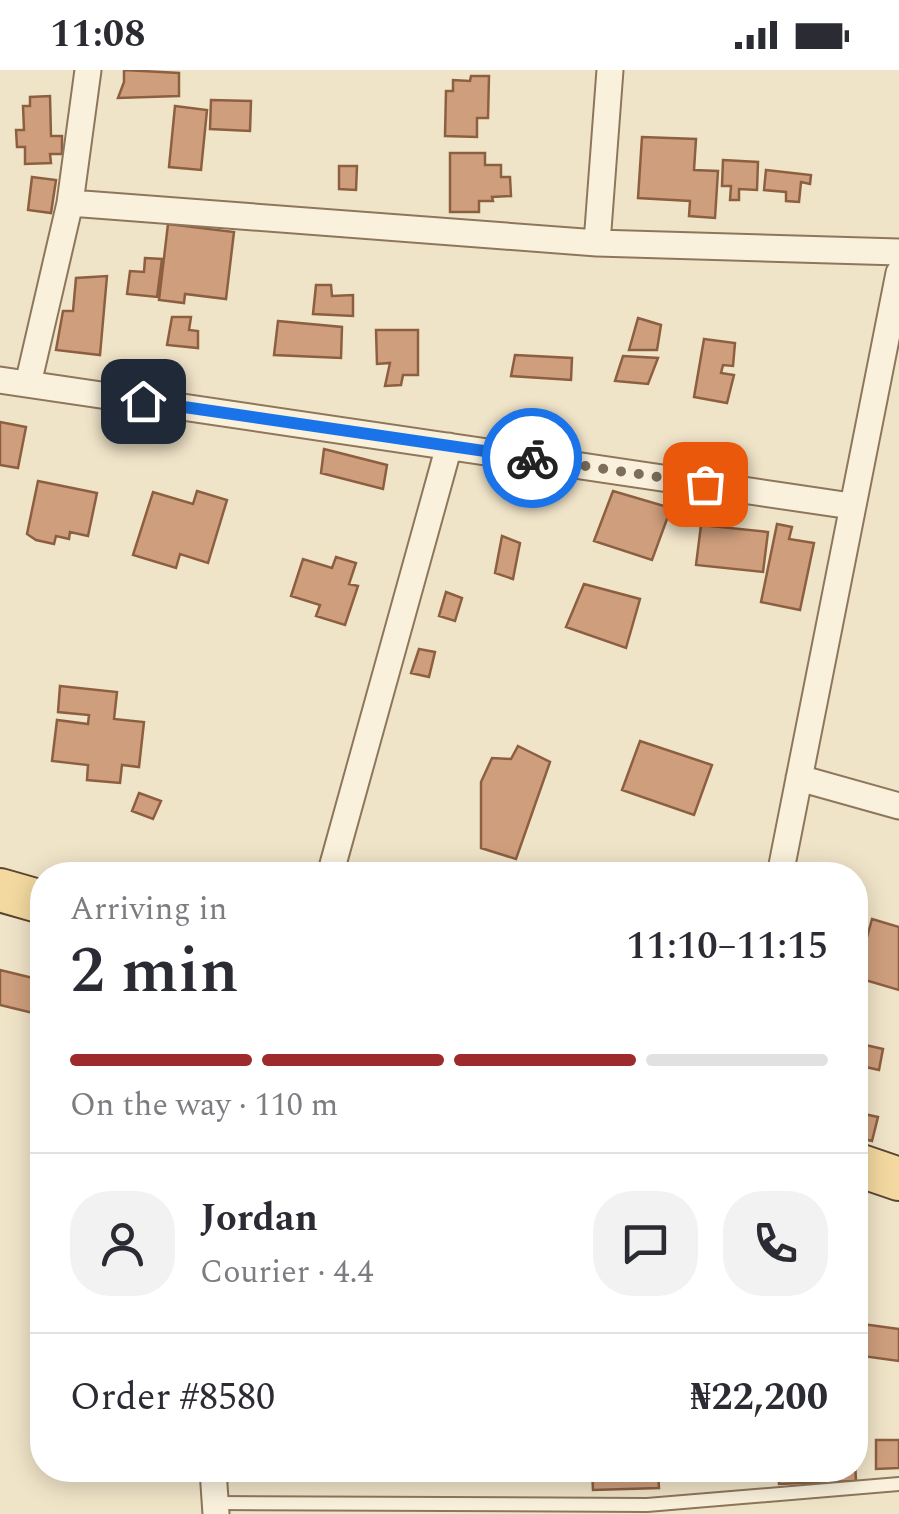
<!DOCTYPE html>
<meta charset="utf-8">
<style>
:root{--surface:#fff;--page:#f2f2f3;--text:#2b2b33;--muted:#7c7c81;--line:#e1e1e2;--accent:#9e2a2b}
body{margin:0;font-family:Spectral,serif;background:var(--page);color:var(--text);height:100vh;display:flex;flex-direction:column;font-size:38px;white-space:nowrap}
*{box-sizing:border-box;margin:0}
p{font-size:32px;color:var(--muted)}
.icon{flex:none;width:55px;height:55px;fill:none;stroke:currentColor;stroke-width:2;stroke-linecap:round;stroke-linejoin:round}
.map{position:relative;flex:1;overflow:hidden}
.panel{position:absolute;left:30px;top:792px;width:838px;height:620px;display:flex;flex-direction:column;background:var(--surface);border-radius:40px;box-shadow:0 5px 25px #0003}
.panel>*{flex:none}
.pin{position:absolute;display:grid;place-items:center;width:85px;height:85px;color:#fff;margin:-42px;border-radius:20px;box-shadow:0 5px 15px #0006}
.courier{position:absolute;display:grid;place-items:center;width:100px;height:100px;margin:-50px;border:8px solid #1a73e8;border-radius:50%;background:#fff;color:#222;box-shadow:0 2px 12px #0007}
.headline em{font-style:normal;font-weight:600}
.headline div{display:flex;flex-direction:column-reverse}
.headline{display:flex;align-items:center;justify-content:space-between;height:170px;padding:0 40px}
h1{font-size:65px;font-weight:600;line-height:75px}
.bar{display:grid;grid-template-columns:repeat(4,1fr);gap:15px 10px;align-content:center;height:120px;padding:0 40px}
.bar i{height:12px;border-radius:8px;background:var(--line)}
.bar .selected{background:var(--accent)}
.bar p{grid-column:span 4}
.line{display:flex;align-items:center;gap:25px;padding:0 40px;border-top:2px solid var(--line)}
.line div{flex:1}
.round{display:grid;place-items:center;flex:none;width:105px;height:105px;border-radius:40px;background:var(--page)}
.status{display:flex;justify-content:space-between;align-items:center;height:70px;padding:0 50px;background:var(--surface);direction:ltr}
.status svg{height:28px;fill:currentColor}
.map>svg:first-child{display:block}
.building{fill:#cf9f7d;stroke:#8d5f41;stroke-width:2.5}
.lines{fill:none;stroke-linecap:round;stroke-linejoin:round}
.lane-casing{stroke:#8d765c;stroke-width:16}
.street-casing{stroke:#8d765c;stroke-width:29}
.primary-casing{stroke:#5b4430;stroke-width:46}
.lane{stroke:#faf1dc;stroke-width:12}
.street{stroke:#faf1dc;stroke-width:25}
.primary{stroke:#f3d9a0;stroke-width:42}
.done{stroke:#7c6e5b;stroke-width:10;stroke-dasharray:0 18}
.route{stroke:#1a73e8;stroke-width:12}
</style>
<div class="status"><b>11:08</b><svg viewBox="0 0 49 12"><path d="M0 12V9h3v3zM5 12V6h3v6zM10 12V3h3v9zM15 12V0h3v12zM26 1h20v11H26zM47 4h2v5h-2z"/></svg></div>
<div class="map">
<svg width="899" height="1444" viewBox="0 0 899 1444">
<rect width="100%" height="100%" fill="#f0e4c8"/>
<path class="building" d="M124,0L179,3V26L118,28L124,12Z
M471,6H489L488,48H477V67L445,66L446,21H453V10L470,11Z
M50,26L51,66H62V84H50L51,93L25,94V77H17L16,60H24L23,36H30V27Z
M211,30L251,31L250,61L210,59Z
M175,36L207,40L201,100L169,97Z
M642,67L696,69L694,100L718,101L715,148L689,146L690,131L638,128Z
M450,83H485V95H501V107H510L511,126L492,127L493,131H479V142H450Z
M723,90L758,92L757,120L739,119V130H730L731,116H722Z
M339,96H357L356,120L339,119Z
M766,100L811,105L810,114L801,112L799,132L786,131V122L764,120Z
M32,107L56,110L51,143L28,140Z
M168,154L234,162L226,229L185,224L184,233L159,230Z
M145,188L162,189L157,227L127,224L130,201L144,202Z
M107,206L100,285L56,280L63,241H73L76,208Z
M316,215H331L332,226L353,225V246L313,244Z
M172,247H191L189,260L198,261V278L167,275Z
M638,248L661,255L657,280H629Z
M278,251L342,257L341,288L274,285Z
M376,260H418V305H403L401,315L385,316L390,293L377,294Z
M704,269L735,273L733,296L723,295L721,303L734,305L727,333L694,327Z
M515,285L572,288L571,310L511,306Z
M623,286L658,288L648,314L615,311Z
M0,352L26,357L18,398L0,395Z
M324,379L387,395L383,419L321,403Z
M38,411L97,423L88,466L70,462L69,469L56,466L54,474L36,470L27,464Z
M197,421L227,430L208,493L180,484L176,498L133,485L153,422L193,434Z
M613,421L671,438L652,490L594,471Z
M777,454L792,457L789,469L814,473L800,540L761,532Z
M701,455L768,462L763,502L696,495Z
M502,466L520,473L513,509L495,503Z
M336,487L356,493L349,514L358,516L345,555L316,546L320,535L291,526L303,489L332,498Z
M584,514L640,529L626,578L566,557Z
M446,522L462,528L455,551L439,546Z
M419,579L435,582L429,607L411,603Z
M60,616L117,622L114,649L144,652L139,697L122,695L120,713L87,710L88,695L52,691L57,650L88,654L89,645L58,642Z
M640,671L712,695L694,745L622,720Z
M518,676L550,692L516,789L481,778V712L492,688L511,689Z
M139,723L161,731L153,749L132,741Z
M872,849L899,857V920L855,907V876L864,878Z
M0,900L41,910L33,943L0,935Z
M861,974L883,979L879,1000L857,995Z
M855,1042L878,1047L872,1071L855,1067Z
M855,1253L899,1259V1291L855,1285Z
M876,1370H899V1398L876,1399Z
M855,1391L856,1411L779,1414V1400H855Z
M592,1400H658L659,1418L593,1420Z"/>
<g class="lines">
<defs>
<path id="lane" d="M216,1433L647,1435L899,1414"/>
<path id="street" d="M70,133L597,173L899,182
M597,173L610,0
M0,310L851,436
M28,314L70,133L88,0
M799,708L899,736
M330,805L449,376
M780,805L899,203
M213,1400L216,1444"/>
<path id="primary" d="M0,820L42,832
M855,1094L899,1109"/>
</defs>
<use href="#lane" class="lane-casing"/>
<use href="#street" class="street-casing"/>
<use href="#primary" class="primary-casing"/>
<use href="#lane" class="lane"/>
<use href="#street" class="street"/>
<use href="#primary" class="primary"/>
</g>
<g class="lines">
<path class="done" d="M532,388L705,414"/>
<path class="route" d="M143,331L532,388"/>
</g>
</svg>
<div class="pin" style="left:705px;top:414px;background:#ea580c"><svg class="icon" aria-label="bag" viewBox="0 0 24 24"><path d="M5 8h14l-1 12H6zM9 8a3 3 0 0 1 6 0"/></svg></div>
<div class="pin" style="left:143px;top:331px;background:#1f2937"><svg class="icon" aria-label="home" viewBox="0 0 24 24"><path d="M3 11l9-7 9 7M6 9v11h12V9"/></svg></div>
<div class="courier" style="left:532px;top:388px"><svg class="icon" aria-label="bike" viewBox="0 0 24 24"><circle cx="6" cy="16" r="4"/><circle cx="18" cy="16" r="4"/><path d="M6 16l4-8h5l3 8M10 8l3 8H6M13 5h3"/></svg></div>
<section class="panel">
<div class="headline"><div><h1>2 min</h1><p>Arriving in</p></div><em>11:10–11:15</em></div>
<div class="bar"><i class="selected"></i><i class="selected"></i><i class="selected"></i><i></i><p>On the way · 110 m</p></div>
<div class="line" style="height:180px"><a class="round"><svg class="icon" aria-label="person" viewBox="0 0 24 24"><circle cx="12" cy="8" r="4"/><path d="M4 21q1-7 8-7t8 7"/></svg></a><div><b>Jordan</b><p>Courier · 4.4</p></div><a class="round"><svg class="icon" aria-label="chat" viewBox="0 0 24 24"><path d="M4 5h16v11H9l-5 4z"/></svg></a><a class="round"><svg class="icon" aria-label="phone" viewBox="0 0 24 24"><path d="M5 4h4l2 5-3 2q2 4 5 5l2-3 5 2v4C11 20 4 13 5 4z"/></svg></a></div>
<div class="line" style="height:130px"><div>Order #8580</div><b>₦22,200</b></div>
</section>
</div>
